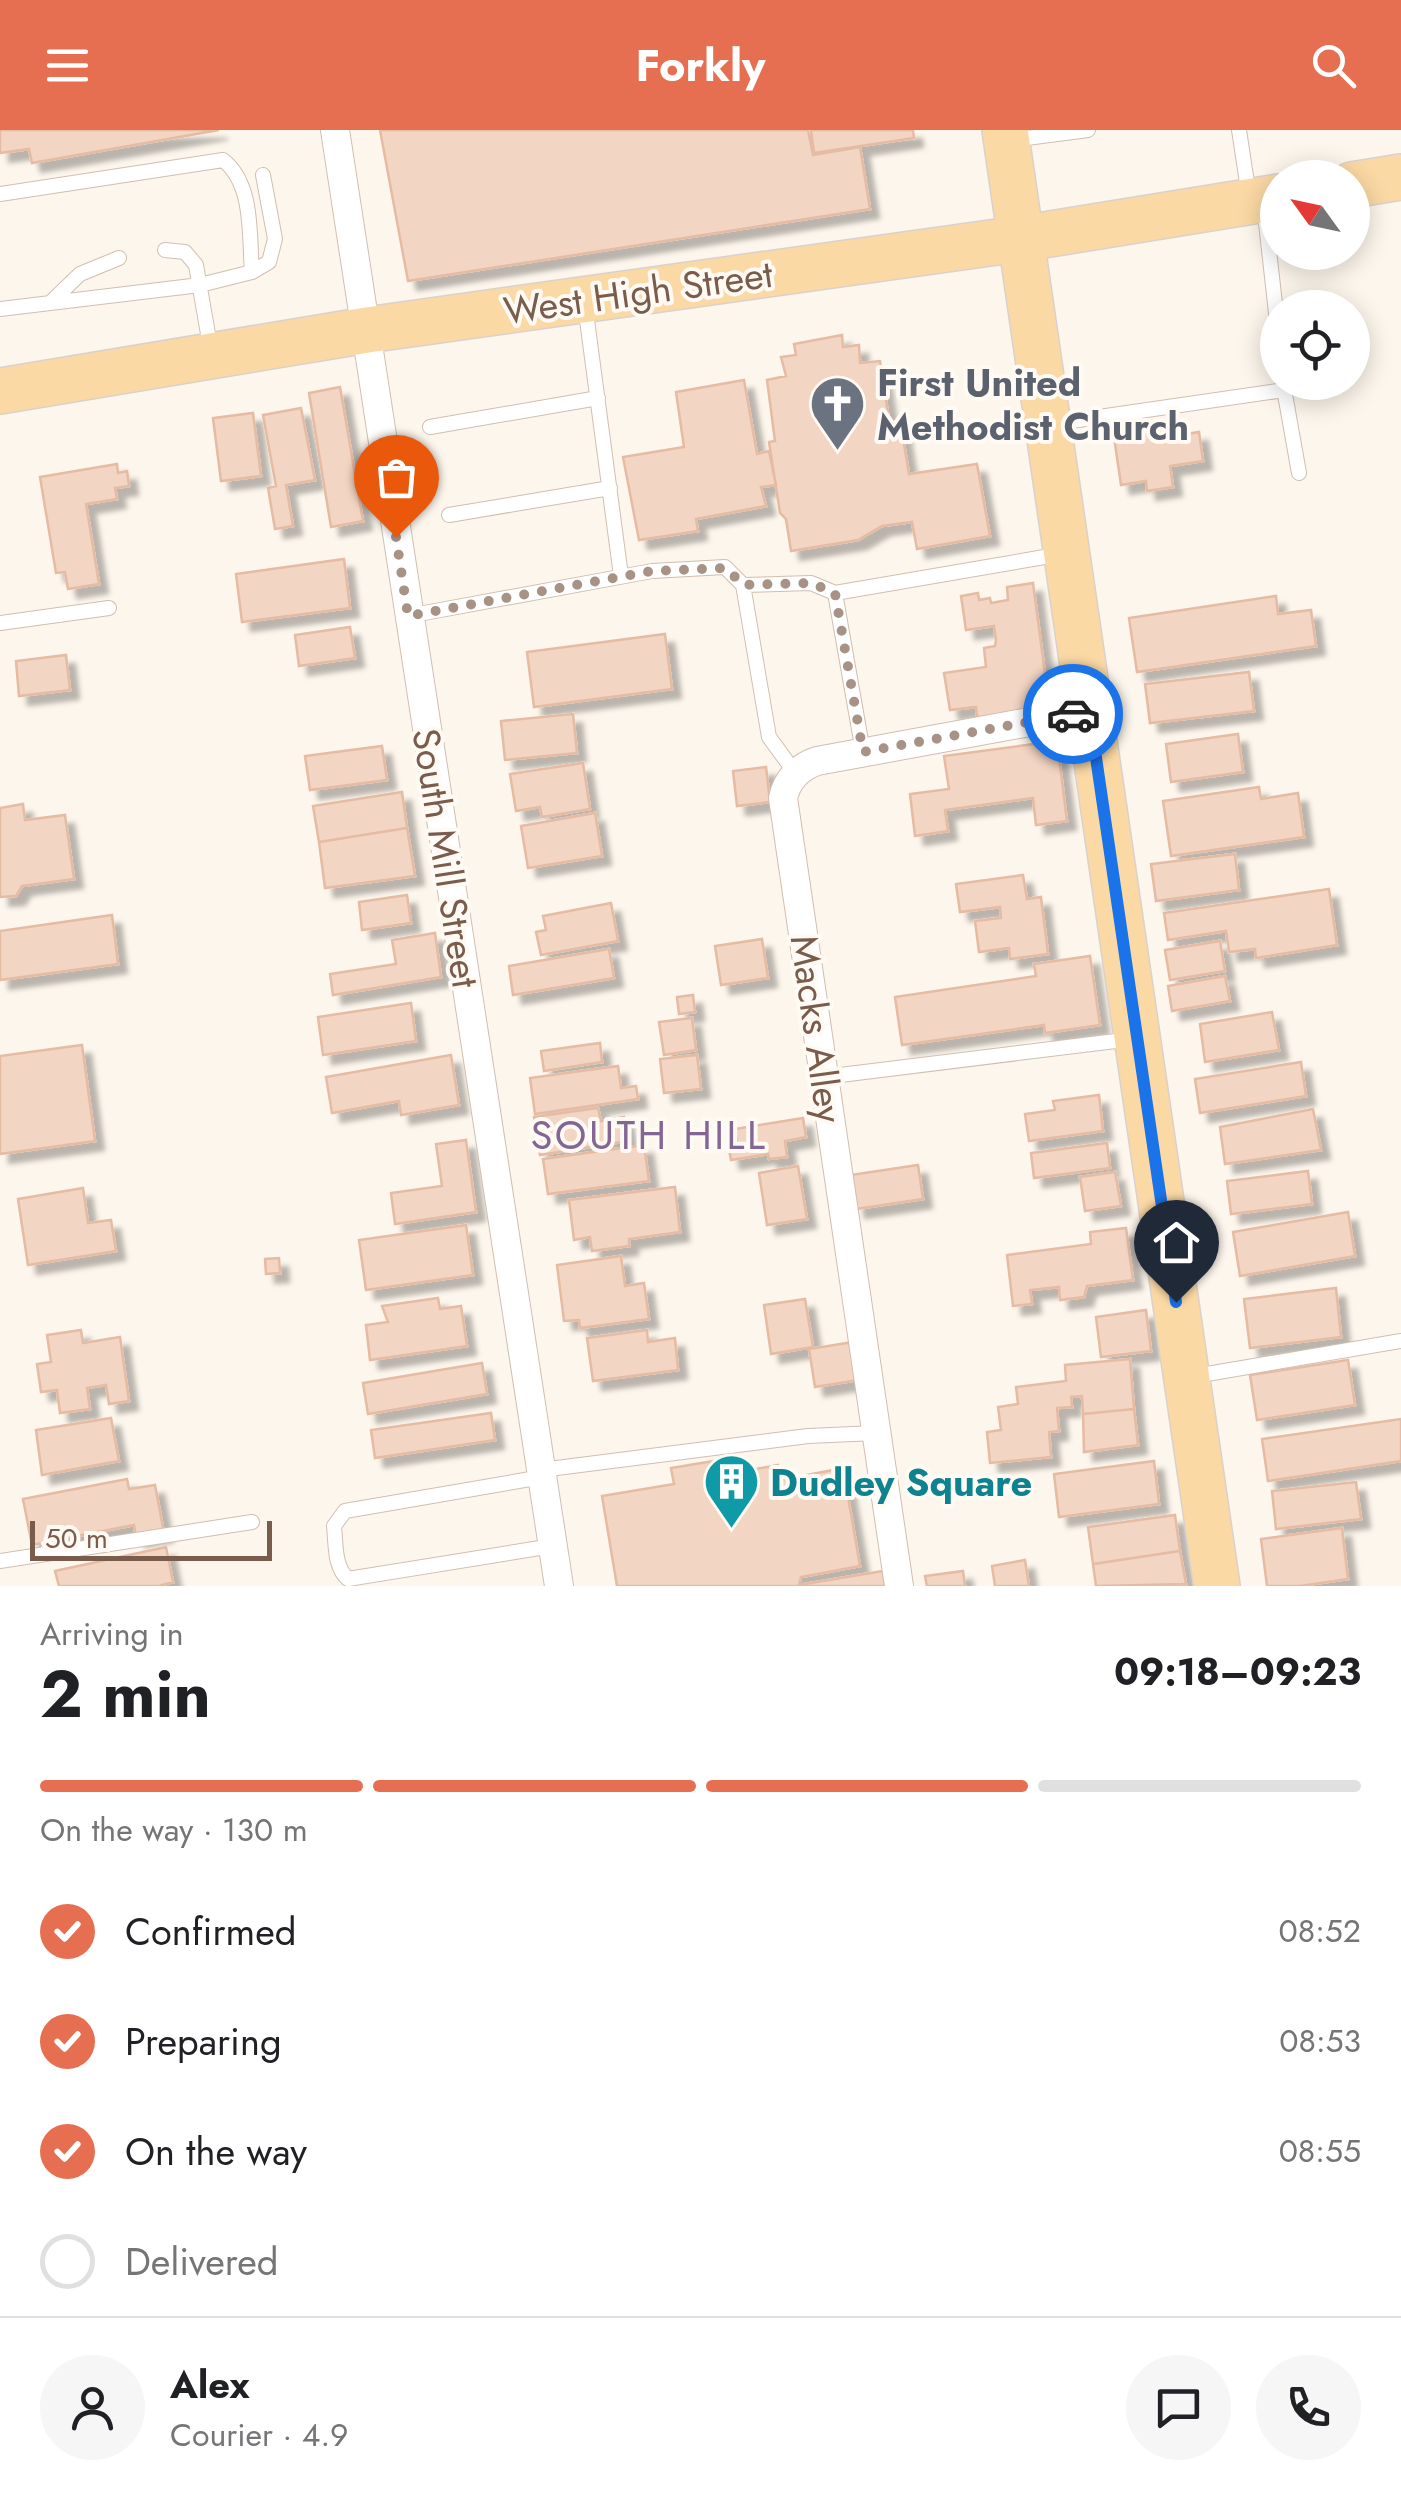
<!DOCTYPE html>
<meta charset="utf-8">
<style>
:root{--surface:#fff;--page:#f6f6f6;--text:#202124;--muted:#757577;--line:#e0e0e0;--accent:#e76f51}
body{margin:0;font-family:Jost,sans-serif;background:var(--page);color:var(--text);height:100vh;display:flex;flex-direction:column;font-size:38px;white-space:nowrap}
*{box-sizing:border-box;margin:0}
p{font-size:32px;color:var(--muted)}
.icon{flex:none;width:55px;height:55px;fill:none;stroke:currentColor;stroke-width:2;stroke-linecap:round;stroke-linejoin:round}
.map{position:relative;height:1456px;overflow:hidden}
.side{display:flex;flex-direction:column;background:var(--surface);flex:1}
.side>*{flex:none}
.needle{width:65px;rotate:303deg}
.tools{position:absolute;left:1260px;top:30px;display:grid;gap:20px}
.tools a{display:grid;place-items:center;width:110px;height:110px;border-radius:50%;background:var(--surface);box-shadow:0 5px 25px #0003;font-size:50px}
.scale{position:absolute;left:30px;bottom:25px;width:242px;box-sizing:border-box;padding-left:10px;border:5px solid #7a5c4d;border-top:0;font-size:28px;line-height:35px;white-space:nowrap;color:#7a5c4d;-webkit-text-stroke:8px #fffaf3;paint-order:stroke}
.pin{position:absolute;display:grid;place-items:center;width:85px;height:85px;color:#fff;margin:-102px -42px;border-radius:50% 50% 50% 0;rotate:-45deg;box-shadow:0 0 10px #0007}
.pin .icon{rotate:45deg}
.courier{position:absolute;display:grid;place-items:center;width:100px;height:100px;margin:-50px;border:8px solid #1a73e8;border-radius:50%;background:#fff;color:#222;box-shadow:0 2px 12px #0007}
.summary em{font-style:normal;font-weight:700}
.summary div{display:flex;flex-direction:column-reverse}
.summary{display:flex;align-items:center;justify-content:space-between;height:170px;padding:0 40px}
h1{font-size:65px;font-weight:700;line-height:75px}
.bar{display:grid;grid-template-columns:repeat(4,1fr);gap:15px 10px;align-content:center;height:120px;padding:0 40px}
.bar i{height:12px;border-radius:8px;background:var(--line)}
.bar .on{background:var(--accent)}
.bar p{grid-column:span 4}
.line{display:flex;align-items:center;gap:25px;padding:0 40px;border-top:2px solid var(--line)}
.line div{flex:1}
.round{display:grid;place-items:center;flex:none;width:105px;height:105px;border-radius:52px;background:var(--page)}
ol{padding:0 40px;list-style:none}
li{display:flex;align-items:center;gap:30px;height:110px}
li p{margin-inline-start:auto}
li .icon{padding:10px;border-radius:50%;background:var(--accent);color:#fff;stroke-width:4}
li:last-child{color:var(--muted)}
li i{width:55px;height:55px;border:5px solid var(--line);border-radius:50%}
header{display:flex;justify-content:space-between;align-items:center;height:130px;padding:0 40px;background:var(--accent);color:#fff;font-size:45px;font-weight:700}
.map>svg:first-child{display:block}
.building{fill:#f3d5c3;stroke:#e6bba3;stroke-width:2.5;filter:url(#shadow)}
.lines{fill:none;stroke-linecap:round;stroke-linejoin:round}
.service-casing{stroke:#d1beb0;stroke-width:16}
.minor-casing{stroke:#d1beb0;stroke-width:30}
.primary-casing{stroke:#dad1cd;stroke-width:48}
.service{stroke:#fff;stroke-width:14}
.minor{stroke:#fff;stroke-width:28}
.primary{stroke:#fbd9a5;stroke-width:45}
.done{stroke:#a89285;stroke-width:10;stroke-dasharray:0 18}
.route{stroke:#1a73e8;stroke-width:12}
.labels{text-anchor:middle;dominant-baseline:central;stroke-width:8;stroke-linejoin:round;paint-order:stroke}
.street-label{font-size:38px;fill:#7a5c4d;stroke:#fffaf3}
.worship-label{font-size:38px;font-weight:bold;fill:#5b616d;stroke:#fffaf3;text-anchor:start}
.culture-label{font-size:38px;font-weight:bold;fill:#0d838f;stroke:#fffaf3;text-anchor:start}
.neighbourhood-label{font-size:40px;letter-spacing:2.5px;fill:#846695;stroke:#fffaf3}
</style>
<header><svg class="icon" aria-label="menu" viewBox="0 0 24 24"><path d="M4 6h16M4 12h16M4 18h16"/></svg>Forkly<svg class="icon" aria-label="search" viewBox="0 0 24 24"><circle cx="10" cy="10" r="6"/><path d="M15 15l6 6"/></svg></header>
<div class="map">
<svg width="1401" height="1456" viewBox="0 0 1401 1456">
<defs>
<filter id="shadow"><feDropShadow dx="9" dy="9" stdDeviation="2.5" flood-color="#0004"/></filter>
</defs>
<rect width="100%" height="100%" fill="#fdf6ec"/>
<path class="building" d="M0,0H219L32,33L29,19L0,23Z
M380,0H808L813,25L860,17L870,79L408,151Z
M811,0H913L914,8L814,23Z
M842,205L843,217L859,215L860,233L880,231L891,303L902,302L909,344L977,334L990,406L917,419L912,392L882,396L858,410L791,421L786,389L780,383L769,312L775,311L767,250L786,246L781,227L796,225L794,214Z
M744,250L757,324L769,321L776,355L761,357L766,376L696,389L698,401L639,410L623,327L684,317L676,262Z
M340,257L363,391L331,397L309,263Z
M301,278L315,350L286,355L293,396L275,399L268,358L276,356L263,285Z
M253,283L261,346L221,351L213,288Z
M1164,292L1166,307L1199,302L1203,331L1170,336L1173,357L1147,361L1146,351L1121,355L1113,300Z
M117,334L118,343L127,341L129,356L115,358L117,369L86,374L99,454L68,459L65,442L56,443L40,347Z
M344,429L350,478L242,492L236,444Z
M1033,453L1050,582L978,591L976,577L950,580L944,543L986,537L984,518L995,516L996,510L994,496L966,500L961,466L978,463L979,470L990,468L991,473L1008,470L1007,457Z
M1276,466L1278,484L1311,480L1316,516L1137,542L1129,488Z
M350,497L355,528L299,536L295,505Z
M665,504L672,559L534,577L527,522Z
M66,525L70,560L19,566L16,531Z
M1249,542L1254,581L1150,593L1145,554Z
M573,584L577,623L505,630L501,591Z
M1238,604L1243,642L1171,652L1166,614Z
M1057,611L1067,691L1036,695L1033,668L945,680L948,701L915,706L910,664L949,659L944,626Z
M382,616L387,650L310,660L305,626Z
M583,633L590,679L542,687L540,677L516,681L510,644Z
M766,637L770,672L737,676L733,641Z
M1259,657L1261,669L1298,663L1304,707L1171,726L1163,671Z
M402,662L407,698L319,712L313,676Z
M23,674L25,690L65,685L74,749L22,756L16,766L0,767V678Z
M595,683L602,726L528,738L521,696Z
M407,698L415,746L325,758L319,712Z
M1235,724L1239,760L1156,771L1151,734Z
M1023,745L1027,769L1041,767L1048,824L1010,829L1009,818L979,822L975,791L1001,788L1000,777L960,782L956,754Z
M1329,759L1337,815L1256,828L1255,819L1229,822L1226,801L1168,810L1164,783Z
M407,765L411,793L362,800L359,772Z
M611,773L618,811L541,825L536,802L546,800L543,786Z
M112,785L118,834L0,850V801Z
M435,803L441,847L333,865L330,844L396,834L392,810Z
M762,809L768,848L721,855L715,816Z
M1220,811L1225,841L1170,850L1165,820Z
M609,819L614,848L513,865L509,836Z
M1090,826L1100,895L1045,903L1044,895L902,915L895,867L1036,846L1034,834Z
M1225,846L1230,871L1172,881L1168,856Z
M693,865L695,882L679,884L677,867Z
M411,873L416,911L323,925L318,887Z
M1272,882L1279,920L1205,932L1200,894Z
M692,888L696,920L664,925L659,892Z
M600,913L602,932L544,941L541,921Z
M82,915L95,1011L0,1024V926Z
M451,925L459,975L401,985L399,971L332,983L326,947Z
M697,925L701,959L664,963L660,929Z
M1301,932L1306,966L1200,983L1195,949Z
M618,936L621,958L636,956L638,969L535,984L530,948Z
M1099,965L1103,1001L1029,1011L1025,984L1055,980L1053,971Z
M598,978L601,991L624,987L628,1011L540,1025L534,987Z
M1313,979L1321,1020L1225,1034L1220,997Z
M803,988L806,1007L785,1011L787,1027L769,1029L768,1024L731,1030L728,1014L737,1013L735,999Z
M466,1010L476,1082L395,1094L391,1063L442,1056L436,1014Z
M1107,1013L1110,1038L1034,1048L1031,1023Z
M644,1015L649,1051L548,1064L543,1029Z
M918,1035L923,1069L856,1079L851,1045Z
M798,1036L807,1089L767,1095L759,1043Z
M1308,1041L1312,1074L1231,1084L1227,1051Z
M1115,1042L1121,1076L1085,1081L1080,1047Z
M675,1057L680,1102L629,1109V1116L592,1121L590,1107L574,1110L569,1070Z
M83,1058L88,1093L111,1090L116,1121L28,1135L18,1069Z
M1348,1082L1355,1126L1240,1146L1233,1102Z
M466,1095L473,1145L366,1160L359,1110Z
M1126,1098L1133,1150L1087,1156L1084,1167L1060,1170L1059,1157L1030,1160L1032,1174L1013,1176L1007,1125L1091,1114L1090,1102Z
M621,1126L625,1156L644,1153L649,1189L580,1198L579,1190L564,1191L557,1135Z
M279,1128L280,1143L266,1144L265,1129Z
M1336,1158L1341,1207L1250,1218L1244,1169Z
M438,1168L440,1179L461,1176L467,1216L370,1230L366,1195L388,1192L382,1176Z
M805,1169L813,1217L771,1224L764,1175Z
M1146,1180L1151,1221L1101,1227L1096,1187Z
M81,1200L83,1213L120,1207L129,1271L109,1274L106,1255L87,1258L90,1279L60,1283L57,1260L41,1262L37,1234L51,1232L47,1205Z
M647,1200L648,1212L675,1208L678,1240L593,1251L587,1208Z
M853,1212L858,1250L815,1257L809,1219Z
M1130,1229L1134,1279L1083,1284L1082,1266L1071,1267L1072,1277L1057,1278L1059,1301L1049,1302L1051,1327L990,1333L987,1302L1001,1300L998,1277L1018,1274L1016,1257L1066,1251L1065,1235Z
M1348,1230L1355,1275L1257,1290L1250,1245Z
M482,1233L487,1264L368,1284L363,1253Z
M1134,1279L1138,1315L1084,1322L1083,1284Z
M491,1283L495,1310L375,1328L371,1300Z
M111,1288L119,1331L42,1345L36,1300Z
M1401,1289V1331L1268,1351L1262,1309Z
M732,1328L734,1343L778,1335L781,1350L843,1338L860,1436L801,1447L799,1455L883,1441L885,1456H617L602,1366L674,1354L671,1338Z
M1154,1331L1159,1374L1059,1387L1054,1344Z
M127,1349L129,1359L155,1355L164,1403L136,1408L134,1395L32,1415L23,1369Z
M1356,1352L1361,1389L1276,1399L1272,1361Z
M1175,1385L1180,1421L1093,1434L1088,1397Z
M1342,1398L1348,1449L1300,1456H1267L1261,1409Z
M166,1417L173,1452L159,1456H59L55,1441Z
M1180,1421L1186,1454L1096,1456L1093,1434Z
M1025,1430L1029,1456H995L992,1436Z
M963,1441L965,1456H927L925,1446Z"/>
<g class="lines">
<defs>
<path id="service" d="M1239,0L1249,66
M1012,10L1088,0
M0,64L223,30C254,54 249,106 252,142
M1264,75L1278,201
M165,120L185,122L196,135L211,221
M51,172L80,144L119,128
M585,175L621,446
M0,179L200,155L252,142L269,132L275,109L263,45
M1283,253L1299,343
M1051,294L1284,260
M430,297L598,268
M449,385L610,358
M743,455L811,453L835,463L1062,424
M835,463L863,622
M408,486L652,441L725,437L743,455L769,607L796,644
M0,493L109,478
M824,947L1132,909
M1195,1246L1401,1211
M541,1340L808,1306L876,1303
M542,1347L345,1381L334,1396C336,1414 334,1437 348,1449L552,1416
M0,1431L252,1392"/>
<path id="minor" d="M335,0L559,1456
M899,1456L783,668C787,650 799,637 817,631L1089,581"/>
<path id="primary" d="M1005,0L1217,1456
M1352,55L1401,47
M0,261L367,200L1019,109L1278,67"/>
</defs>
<use href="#service" class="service-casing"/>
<use href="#minor" class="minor-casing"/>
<use href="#primary" class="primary-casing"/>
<use href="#service" class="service"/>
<use href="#minor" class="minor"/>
<use href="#primary" class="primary"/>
</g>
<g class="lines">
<path class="done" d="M396,407L408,486L652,441L725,438L744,455L811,453L835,463L863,622L1073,584"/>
<path class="route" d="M1073,584L1089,580L1176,1172"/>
</g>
<defs>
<symbol id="church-pin" viewBox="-11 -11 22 30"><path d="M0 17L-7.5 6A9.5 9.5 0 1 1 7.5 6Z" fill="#6b7280" stroke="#fffaf3"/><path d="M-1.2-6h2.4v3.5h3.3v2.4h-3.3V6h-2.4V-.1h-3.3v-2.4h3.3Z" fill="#fff"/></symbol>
<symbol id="building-pin" viewBox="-11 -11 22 30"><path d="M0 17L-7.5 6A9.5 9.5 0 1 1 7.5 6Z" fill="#0f9aa8" stroke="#fffaf3"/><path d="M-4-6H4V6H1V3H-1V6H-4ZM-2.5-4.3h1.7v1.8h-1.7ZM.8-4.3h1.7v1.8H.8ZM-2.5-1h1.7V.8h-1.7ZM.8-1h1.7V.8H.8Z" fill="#fff"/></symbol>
</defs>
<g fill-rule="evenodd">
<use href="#church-pin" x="806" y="242" width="63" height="86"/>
<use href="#building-pin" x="700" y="1320" width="63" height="86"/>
</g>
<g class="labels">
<g class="street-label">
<text transform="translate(638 162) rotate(-8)">West High Street</text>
<text transform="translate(446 728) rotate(81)">South Mill Street</text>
<text transform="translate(817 899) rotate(82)">Macks Alley</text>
</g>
<g class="worship-label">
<text x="877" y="252">First United<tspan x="877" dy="44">Methodist Church</tspan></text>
</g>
<g class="culture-label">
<text x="770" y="1352">Dudley Square</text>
</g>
<g class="neighbourhood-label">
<text x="649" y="1005">SOUTH HILL</text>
</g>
</g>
</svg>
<div class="tools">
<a><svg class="needle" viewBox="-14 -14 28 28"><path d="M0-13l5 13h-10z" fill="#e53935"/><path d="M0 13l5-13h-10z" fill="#757577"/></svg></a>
<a><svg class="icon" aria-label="locate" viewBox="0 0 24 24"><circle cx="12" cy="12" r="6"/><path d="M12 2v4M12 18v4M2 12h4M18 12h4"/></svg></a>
</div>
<div class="scale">50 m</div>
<div class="pin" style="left:396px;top:407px;background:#ea580c"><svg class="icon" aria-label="bag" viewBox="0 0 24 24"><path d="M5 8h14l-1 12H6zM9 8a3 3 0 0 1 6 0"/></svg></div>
<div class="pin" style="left:1176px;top:1172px;background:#1f2937"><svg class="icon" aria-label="home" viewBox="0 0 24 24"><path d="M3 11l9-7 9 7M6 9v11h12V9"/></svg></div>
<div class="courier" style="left:1073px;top:584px"><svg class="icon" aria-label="car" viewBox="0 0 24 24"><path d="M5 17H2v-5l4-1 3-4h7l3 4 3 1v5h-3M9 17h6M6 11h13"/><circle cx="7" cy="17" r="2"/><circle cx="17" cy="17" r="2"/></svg></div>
</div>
<section class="side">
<div class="summary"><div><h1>2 min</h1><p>Arriving in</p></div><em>09:18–09:23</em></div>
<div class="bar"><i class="on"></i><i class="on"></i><i class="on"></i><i></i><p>On the way · 130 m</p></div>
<ol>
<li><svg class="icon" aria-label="check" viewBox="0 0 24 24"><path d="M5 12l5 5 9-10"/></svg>Confirmed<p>08:52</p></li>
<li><svg class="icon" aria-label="check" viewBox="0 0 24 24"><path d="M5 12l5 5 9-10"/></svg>Preparing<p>08:53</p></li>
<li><svg class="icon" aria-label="check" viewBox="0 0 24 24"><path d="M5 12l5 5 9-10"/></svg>On the way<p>08:55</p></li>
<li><i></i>Delivered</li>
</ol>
<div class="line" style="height:180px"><a class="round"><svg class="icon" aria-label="person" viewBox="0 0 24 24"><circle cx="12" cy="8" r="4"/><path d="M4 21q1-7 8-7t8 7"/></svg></a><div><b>Alex</b><p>Courier · 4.9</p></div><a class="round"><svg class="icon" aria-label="chat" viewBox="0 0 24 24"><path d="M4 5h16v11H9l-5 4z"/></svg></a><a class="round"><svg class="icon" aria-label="phone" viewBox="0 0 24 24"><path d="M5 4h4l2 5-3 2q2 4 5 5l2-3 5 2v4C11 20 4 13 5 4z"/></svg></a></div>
</section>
